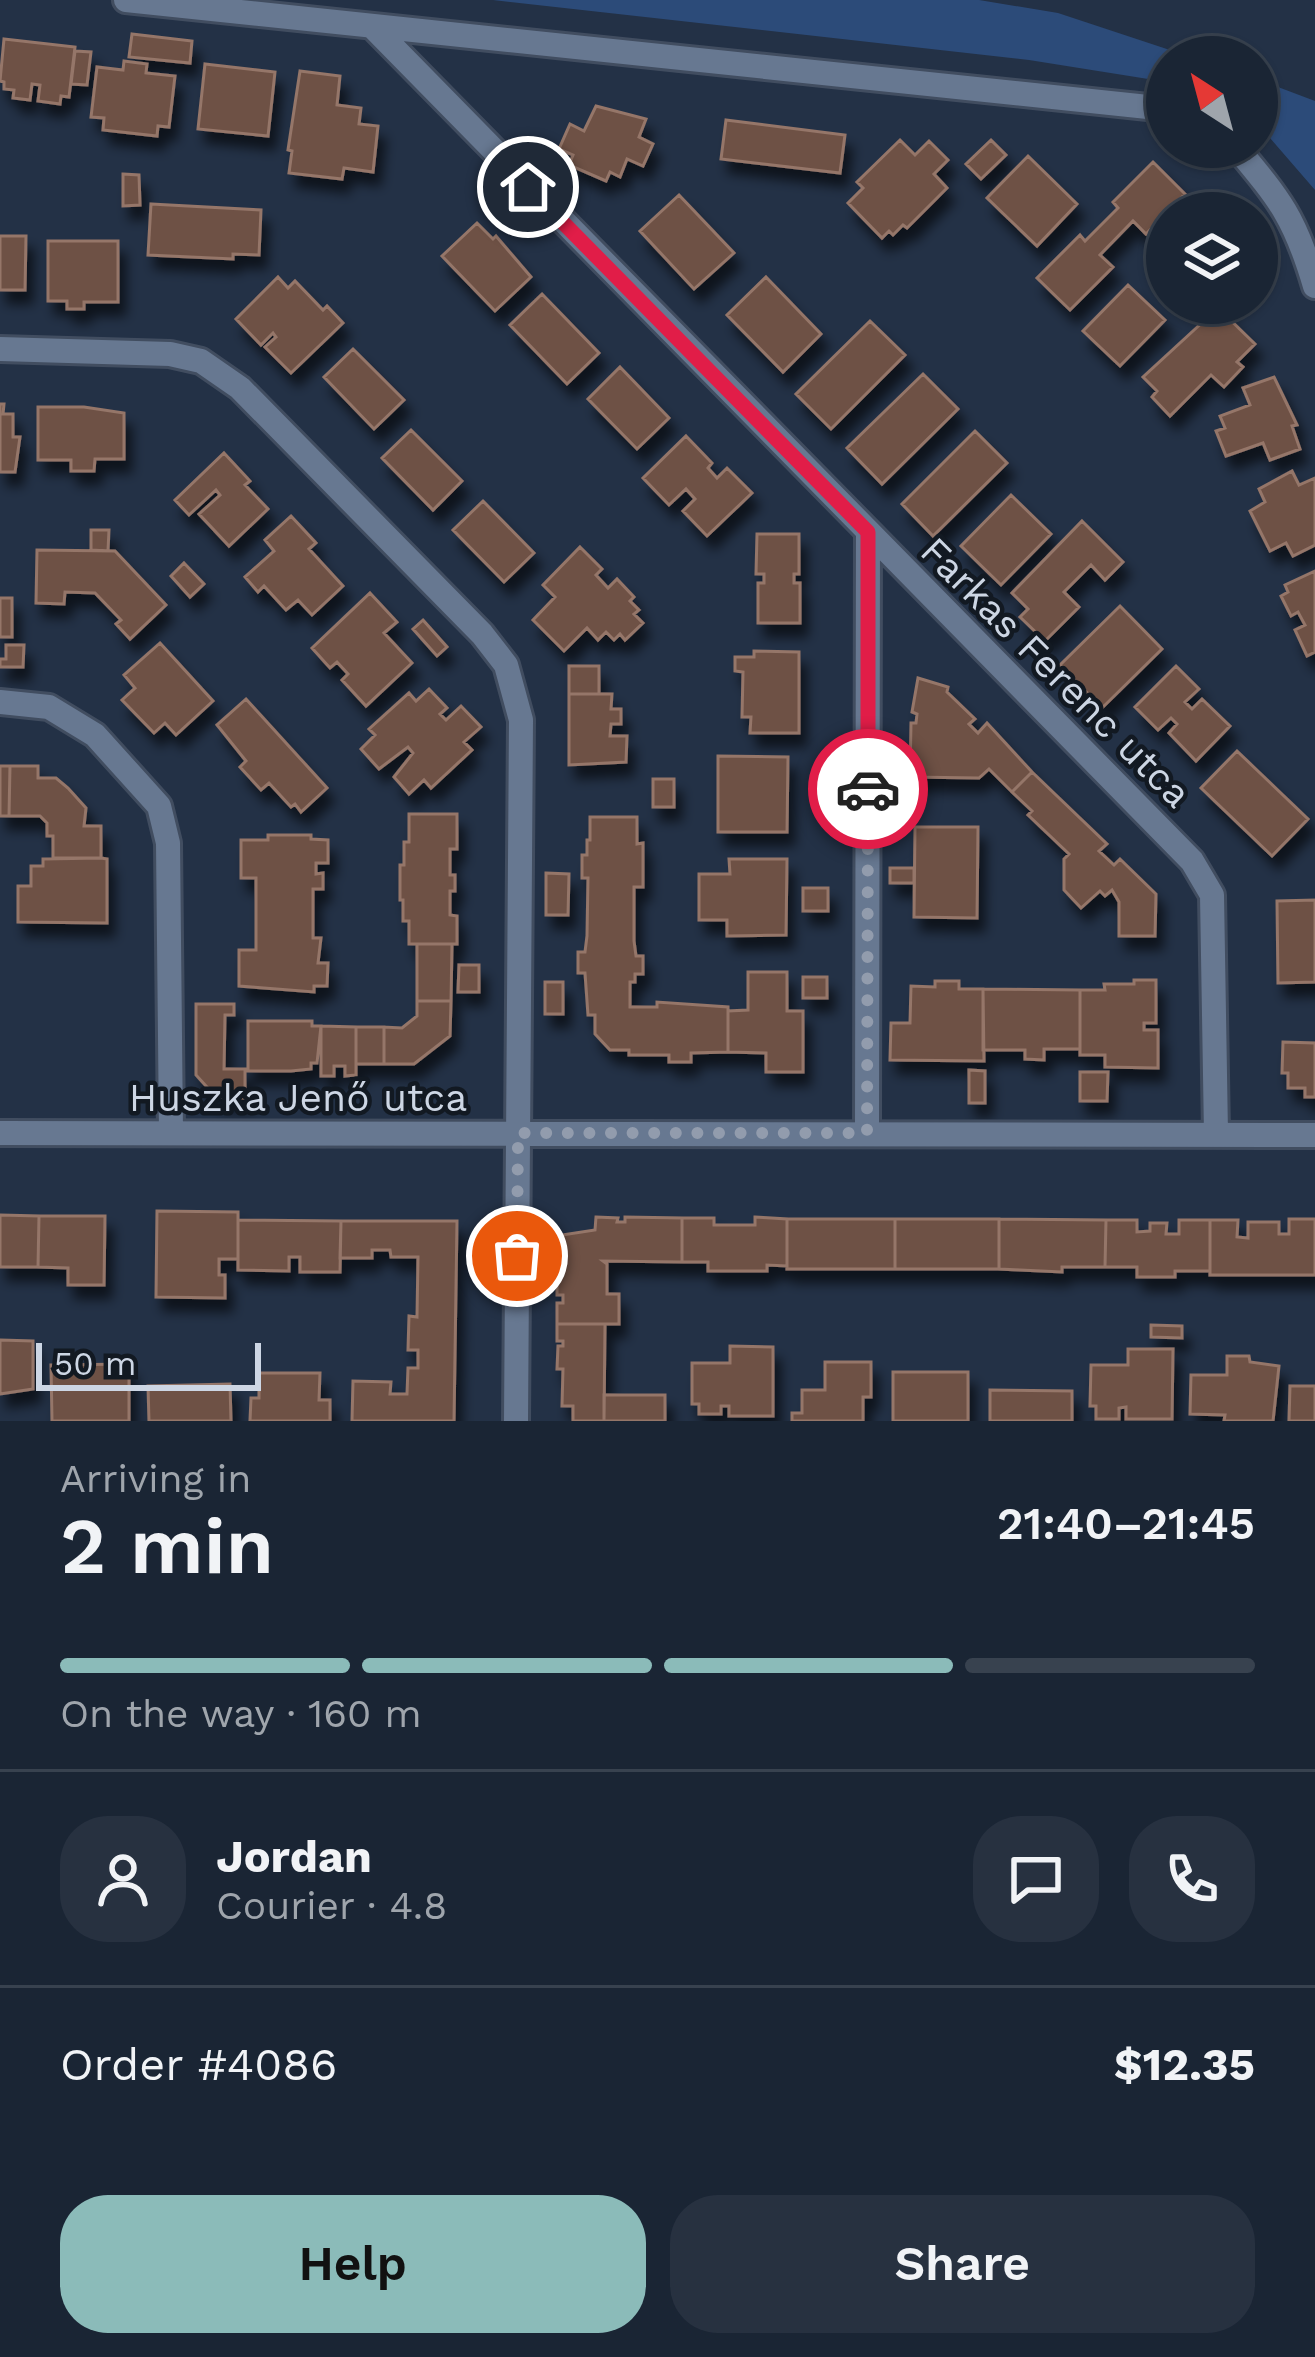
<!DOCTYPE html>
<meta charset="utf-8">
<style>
:root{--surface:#1a2534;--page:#273140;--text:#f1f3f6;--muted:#9fa5ac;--line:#38424f;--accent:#8bbbb9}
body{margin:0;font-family:"Work Sans",sans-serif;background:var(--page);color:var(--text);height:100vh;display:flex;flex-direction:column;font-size:45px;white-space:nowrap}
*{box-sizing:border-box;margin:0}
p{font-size:39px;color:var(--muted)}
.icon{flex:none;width:66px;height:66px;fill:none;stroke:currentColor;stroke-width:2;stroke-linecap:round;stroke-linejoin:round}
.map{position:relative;height:1421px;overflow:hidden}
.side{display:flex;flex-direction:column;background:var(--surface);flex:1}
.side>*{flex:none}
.needle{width:78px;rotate:324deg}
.controls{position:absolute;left:1146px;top:36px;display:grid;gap:24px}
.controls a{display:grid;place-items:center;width:132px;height:132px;border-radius:50%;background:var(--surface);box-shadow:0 3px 9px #0004,0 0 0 3px var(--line);font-size:60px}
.scale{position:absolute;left:36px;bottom:30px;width:225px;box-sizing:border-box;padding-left:12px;border:6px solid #cdd6e4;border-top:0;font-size:33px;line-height:42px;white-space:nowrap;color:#cdd6e4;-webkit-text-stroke:9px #121922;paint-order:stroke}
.pin{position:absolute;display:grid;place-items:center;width:102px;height:102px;color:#fff;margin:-51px;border:6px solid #fff;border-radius:50%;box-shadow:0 3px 12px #0007}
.courier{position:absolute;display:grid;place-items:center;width:120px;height:120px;margin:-60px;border:9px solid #e11d48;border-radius:50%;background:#fff;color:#222;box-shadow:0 3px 15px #0007}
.overview em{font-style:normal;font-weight:600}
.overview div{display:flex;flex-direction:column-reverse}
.overview{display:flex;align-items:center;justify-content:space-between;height:204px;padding:0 60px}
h1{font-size:78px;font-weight:600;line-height:90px}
.bar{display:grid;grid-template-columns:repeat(4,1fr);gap:18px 12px;align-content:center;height:144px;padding:0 60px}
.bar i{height:15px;border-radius:9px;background:var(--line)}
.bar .active{background:var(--accent)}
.bar p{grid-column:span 4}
.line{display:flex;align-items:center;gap:30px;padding:0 60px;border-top:3px solid var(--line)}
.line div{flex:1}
.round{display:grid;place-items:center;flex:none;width:126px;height:126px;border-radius:48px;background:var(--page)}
.primary-button{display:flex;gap:24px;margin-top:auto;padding:24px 60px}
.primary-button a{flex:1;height:138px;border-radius:48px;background:var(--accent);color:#111;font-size:48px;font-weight:600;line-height:138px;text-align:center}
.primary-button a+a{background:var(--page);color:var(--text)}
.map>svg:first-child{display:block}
.green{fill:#2c4b79}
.building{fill:#6e5145;stroke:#957669;stroke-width:3;filter:url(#shadow)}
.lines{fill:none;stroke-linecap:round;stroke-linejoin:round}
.minor-casing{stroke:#414d60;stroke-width:30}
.minor{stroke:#677891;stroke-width:24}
.done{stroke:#929cad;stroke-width:12;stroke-dasharray:0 21.6}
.route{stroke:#e11d48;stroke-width:15}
.labels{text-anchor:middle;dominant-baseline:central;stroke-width:9;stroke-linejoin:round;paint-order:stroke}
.street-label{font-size:39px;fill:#cdd6e4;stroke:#121922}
</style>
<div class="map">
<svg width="1315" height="1421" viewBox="0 0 1315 1421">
<defs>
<filter id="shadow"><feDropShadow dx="7" dy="13" stdDeviation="6" flood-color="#0009"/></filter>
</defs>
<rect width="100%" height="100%" fill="#233146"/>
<path class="green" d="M493,0H979L1058,13L1191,57H1167V82L1029,60Z
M1257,79L1315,101V190L1257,123Z"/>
<path class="building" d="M132,34L192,41L190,63L129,57Z
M4,39L75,47L69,97L61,96L60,104L38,101L40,85L32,84L30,100L13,98L14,90L4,89V82L0,81Z
M75,51L91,52L87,85L71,84Z
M124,61L147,64L146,73L175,76L169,127L158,126L157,136L103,130L104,118L91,117L97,67L123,70Z
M205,64L275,72L268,136L198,129Z
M300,71L340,76L337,105L361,108L359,124L378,126L373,172L344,168L342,179L289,173L292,151L288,150Z
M596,106L646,119L639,137L653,144L643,166L627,159L620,177L610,172L606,181L569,165L573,155L559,149L570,124L584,131Z
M726,120L845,135L840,173L721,159Z
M900,140L915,155L929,141L948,160L934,174L947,188L907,228L903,225L893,235L889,231L882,238L848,203L863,188L857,182Z
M991,140L1006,155L981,179L966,164Z
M1028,156L1077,204L1037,246L987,198Z
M1153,162L1185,194L1146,234L1133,221L1100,255L1113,267L1070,310L1037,278L1080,235L1085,241L1118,208L1113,202Z
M123,174L139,175L140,205L123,206Z
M679,195L734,253L694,289L640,231Z
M151,204L261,210L259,255L233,254V259L148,255Z
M477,223L493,239L496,236L531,277L495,311L442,256Z
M0,236H26L25,290H0Z
M48,241H118V302H84V309H67V301H48Z
M278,277L288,288L295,281L323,310L327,306L343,323L291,373L265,347L276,337L273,333L261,345L236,319Z
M766,277L821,334L783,372L727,315Z
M1128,285L1165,320L1120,366L1083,331Z
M542,294L599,353L567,384L510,325Z
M1218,308L1255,344L1237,362L1243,367L1224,387L1211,375L1170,416L1152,397L1157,391L1143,377Z
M870,321L905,355L831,429L796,394Z
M353,349L404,400L374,429L324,377Z
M620,367L669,418L637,449L588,399Z
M923,374L958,409L882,484L847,448Z
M1274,377L1297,425L1292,426L1300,449L1270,460L1263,443L1226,456L1216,431L1225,428L1220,416L1250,405L1243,388Z
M0,404H4L3,414H13V437H20L15,472H0Z
M38,407H84L124,413V459H95L94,471H71V460H38Z
M411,430L462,481L433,510L382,458Z
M975,431L1007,463L933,536L902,504Z
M686,436L712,463L708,468L717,478L727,468L752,493L707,536L683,511L695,499L686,489L669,505L643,478Z
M224,453L250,481L245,485L268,509L229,546L199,514L220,495L216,490L189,515L175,500Z
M1292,471L1299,485L1315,478V545L1293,556L1286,543L1270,551L1250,511L1265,502L1259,489Z
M1011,495L1051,534L1001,585L961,546Z
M483,501L534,553L504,582L453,530Z
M291,516L316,543L309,549L343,586L312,615L298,600L286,610L264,586L258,592L245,577L274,551L265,540Z
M1082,521L1123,562L1105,580L1091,565L1064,592L1079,607L1045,641L1020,617L1028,609L1012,593Z
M91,530H109L108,551L91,550Z
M757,534H799V574H794V583H800V623H758V583H764V574H756Z
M580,547L602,569L596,575L608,588L617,579L634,597L630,601L639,610L634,614L643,623L625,640L620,634L614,640L606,632L598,640L587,628L564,651L533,620L555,597L543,585Z
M37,550L115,551L166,605L130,639L116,624L121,620L95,593L65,592L64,604L36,603Z
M184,563L204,584L190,597L171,576Z
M1315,571V652L1307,656L1295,630L1305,625L1298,612L1291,616L1281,596L1288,592L1285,585Z
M370,593L397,622L384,633L412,663L366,706L342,680L348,674L337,662L330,668L312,648Z
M0,598H12V637H0Z
M1120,606L1162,649L1102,708L1060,665Z
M423,620L447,647L437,656L413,629Z
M160,643L213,701L176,735L165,723L154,733L122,700L135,688L124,675Z
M6,645H24L23,667H0V659H6Z
M754,651L799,652V733H750L751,717H742L743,672L735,671V657H754Z
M569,666H599V694H569Z
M1176,666L1199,689L1185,702L1192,709L1202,699L1230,726L1196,761L1169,733L1177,724L1171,718L1158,730L1135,707Z
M918,678L948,687L947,692L975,719L969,724L978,733L987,723L1032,772L1012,792L989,769L979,778L910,777L911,723H916L917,714L912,712Z
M429,689L447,708L440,714L446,720L461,706L481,727L464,742L472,750L431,788L424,780L409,794L394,777L413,753L408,747L379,769L361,749L375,735L369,729L409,693L416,701Z
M569,694H612L611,709H621V724H611L610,736H627L626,762L569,765Z
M246,699L327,788L301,812L295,804L291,807L269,783L261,790L240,767L246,761L217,725Z
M1237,751L1308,819L1272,856L1201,788Z
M718,756L788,757L787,832H718Z
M0,766H10L9,816H0Z
M10,766H38V778H56L68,788L86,808L84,826H101V858H53V836H47V823L40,816H9Z
M1032,772L1107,844L1099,851L1114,865L1120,859L1156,894L1155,936H1119V902L1112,890L1105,896L1100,891L1081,908L1064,890V859L1069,854L1028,815L1032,811L1012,792Z
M653,779H674V807H653Z
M409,814H457V849H450V875H455V891H450V915L457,916V944H409V921H403V900H400V865H404V842H409Z
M590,817H637V844L643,843V887H634V941L636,956H643V974H635V982H630V1007H657V1002L728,1007V1052L691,1053V1062H669V1055H629V1050H610L595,1034V1015H588L585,973H578V952H585L587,936L588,878H582V855H587V840H590Z
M915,827H978L977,918L914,917Z
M268,835H311V839L328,840V863H316V874L323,873V889H313V938H321L318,963H328L327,986H314V992L239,986V950H256V878H241V840H268Z
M101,858L107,859V923L18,922V886H31V866H43V859Z
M729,859H787L786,935L727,936V920H699V874H730Z
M890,868H914V883H890Z
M546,873L569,874L568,915H546Z
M803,888H828V911H803Z
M1315,900V982L1278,983L1277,901Z
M417,944H452L451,1001H417Z
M459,965H479V992H458Z
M748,972H787V1011H803V1072H766V1053L728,1052V1011L748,1010Z
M803,977H827V998H803Z
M1134,980H1156V1023H1144V1030H1158V1068L1105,1067V1055H1080V990H1105L1104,984H1134Z
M935,981H959V989H983L984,1061L890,1060L891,1023H910L911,986L935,987Z
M545,982H563V1014H545Z
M983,989L1080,990V1049H1044V1060L1025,1059V1050H983Z
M417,1001H451L450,1036L414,1064H384V1027L402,1028L417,1016Z
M196,1004H234V1015H225L224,1069H245V1098L216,1097L196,1075Z
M248,1021H312V1026H321L317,1063H311V1069L291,1071H248Z
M321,1026L356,1027V1075L345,1076V1066H334V1076H321Z
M356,1027H384V1064H356Z
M1283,1042L1315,1043V1097H1305V1088H1288V1073H1282Z
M969,1070L985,1071V1103H969Z
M1080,1072H1108L1107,1101H1080Z
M157,1211L238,1212V1259H219V1275H225V1298L156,1297Z
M0,1215L39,1216L38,1267H0Z
M39,1216H105L104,1285H68V1268L38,1267Z
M596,1217L618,1218L617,1222H625V1217L682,1218V1262L603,1261L607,1264V1294H619V1324H557V1303H563V1295H557V1275H562V1235L595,1230Z
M755,1217L787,1219V1266L767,1265V1271H708V1262H682V1218H714V1225H755Z
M787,1219H895V1269H787Z
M895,1219H999V1269H895Z
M999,1219L1106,1220L1105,1267H1062V1272L999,1269Z
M1289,1219H1315V1275H1210V1220H1238L1237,1237L1248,1238V1222H1279V1234H1289Z
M238,1220L341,1221L340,1272H300V1257H289V1271L238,1270Z
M1106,1220H1137V1232L1150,1231V1223H1167L1166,1234H1179V1220H1210V1271H1175V1277H1137V1267H1105Z
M341,1221H457L454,1421H352L353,1381L391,1382L390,1394H407L408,1368H418V1350H408L409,1316L417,1317L418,1257H391L390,1250H372V1258H340Z
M557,1324H605L604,1421H573V1406H562L563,1369H557L558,1346H563V1341H557Z
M1151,1325L1182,1326V1338L1151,1337Z
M0,1340L33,1341V1389L0,1394Z
M730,1346L773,1347V1416H729V1406H721V1414H699V1404H692V1363H730Z
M1128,1349H1173L1172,1419H1126V1407L1119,1408V1419H1096V1406H1090L1091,1365H1128Z
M1227,1356H1249L1250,1362L1279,1366L1273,1421H1224L1225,1415L1190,1414L1191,1375H1227Z
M825,1362H871V1397H863V1421H792V1413H802V1390H825Z
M129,1364V1421H52L51,1365Z
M893,1372H968V1421H893Z
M259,1373H320L319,1400H330V1421H250L251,1398H259Z
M230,1384L231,1421H149L148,1386Z
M1290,1386H1315V1421H1289Z
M990,1390L1072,1391V1421H990Z
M604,1395H665V1421H604Z"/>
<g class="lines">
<defs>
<path id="minor" d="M126,0L1167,109
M372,26L1192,861L1212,895L1216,1134
M1236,147C1281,201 1295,218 1315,286
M0,349L170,354L201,361L240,388L482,634L506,665L521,720L516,1421
M0,702L49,707L95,735L159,806L168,843L171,1133
M0,1133L1315,1135
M867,1133L868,533"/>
</defs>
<use href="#minor" class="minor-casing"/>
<use href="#minor" class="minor"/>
</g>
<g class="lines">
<path class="done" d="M517,1256L518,1133H867L868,789"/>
<path class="route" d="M528,187L868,532V789"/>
</g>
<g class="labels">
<g class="street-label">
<text transform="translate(1056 672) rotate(45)">Farkas Ferenc utca</text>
<text x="298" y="1097">Huszka Jenő utca</text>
</g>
</g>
</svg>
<div class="controls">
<a><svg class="needle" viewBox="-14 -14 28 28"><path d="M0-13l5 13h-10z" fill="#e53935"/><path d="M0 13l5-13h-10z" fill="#9fa5ac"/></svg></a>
<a><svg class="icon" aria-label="layers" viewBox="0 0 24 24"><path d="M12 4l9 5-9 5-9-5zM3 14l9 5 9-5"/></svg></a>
</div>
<div class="scale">50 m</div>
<div class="pin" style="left:517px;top:1256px;background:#ea580c"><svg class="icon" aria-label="bag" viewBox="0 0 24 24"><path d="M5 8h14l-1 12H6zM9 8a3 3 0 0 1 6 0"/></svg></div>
<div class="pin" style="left:528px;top:187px;background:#1f2937"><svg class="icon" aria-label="home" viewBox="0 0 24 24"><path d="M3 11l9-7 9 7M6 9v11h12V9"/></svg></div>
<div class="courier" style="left:868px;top:789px"><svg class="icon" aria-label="car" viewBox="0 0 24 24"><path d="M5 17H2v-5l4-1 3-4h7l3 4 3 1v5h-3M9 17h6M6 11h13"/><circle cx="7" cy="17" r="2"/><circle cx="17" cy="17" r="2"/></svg></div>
</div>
<section class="side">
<div class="overview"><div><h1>2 min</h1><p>Arriving in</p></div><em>21:40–21:45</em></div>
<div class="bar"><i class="active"></i><i class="active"></i><i class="active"></i><i></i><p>On the way · 160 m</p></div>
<div class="line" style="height:216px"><a class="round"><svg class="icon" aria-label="person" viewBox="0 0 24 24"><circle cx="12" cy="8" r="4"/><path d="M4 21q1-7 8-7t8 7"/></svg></a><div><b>Jordan</b><p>Courier · 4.8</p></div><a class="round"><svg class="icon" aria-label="chat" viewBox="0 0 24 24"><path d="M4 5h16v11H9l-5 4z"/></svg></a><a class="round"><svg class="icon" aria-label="phone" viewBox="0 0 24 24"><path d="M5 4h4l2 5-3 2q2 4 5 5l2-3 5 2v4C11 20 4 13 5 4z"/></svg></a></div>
<div class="line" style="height:156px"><div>Order #4086</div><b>$12.35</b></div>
<div class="primary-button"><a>Help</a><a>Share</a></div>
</section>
